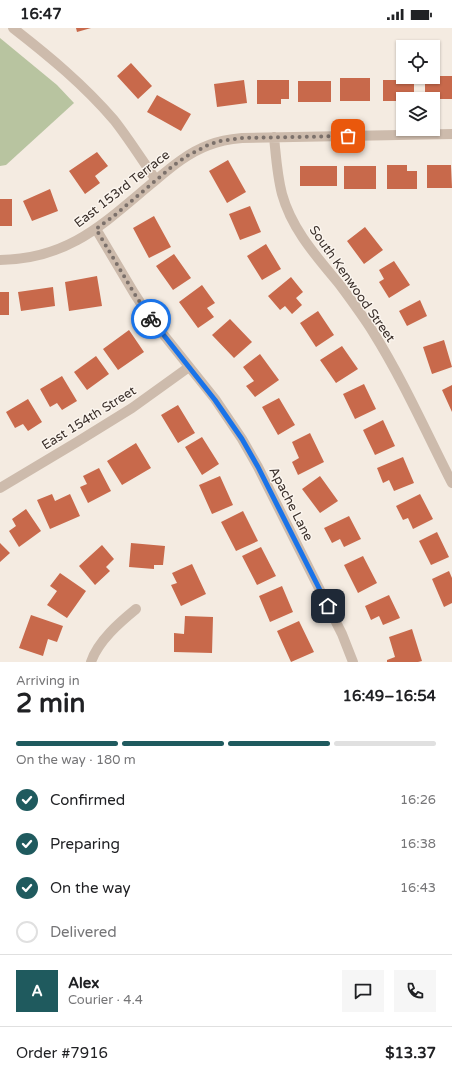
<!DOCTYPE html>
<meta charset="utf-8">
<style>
:root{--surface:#fff;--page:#f6f6f6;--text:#202124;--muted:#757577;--line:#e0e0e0;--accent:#1f5a5e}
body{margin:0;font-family:"Varela Round",sans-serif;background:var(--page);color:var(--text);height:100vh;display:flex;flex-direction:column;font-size:15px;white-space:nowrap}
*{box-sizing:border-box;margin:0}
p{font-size:13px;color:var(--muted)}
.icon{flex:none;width:22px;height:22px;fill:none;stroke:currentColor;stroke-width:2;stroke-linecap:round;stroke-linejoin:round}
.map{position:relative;height:634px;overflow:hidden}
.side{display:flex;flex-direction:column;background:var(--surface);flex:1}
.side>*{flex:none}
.buttons{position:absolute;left:396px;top:12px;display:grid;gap:8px}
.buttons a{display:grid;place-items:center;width:44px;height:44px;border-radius:0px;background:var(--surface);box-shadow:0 1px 3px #0004;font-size:20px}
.pin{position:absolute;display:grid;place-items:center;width:34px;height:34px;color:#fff;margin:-17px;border-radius:8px;box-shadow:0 2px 6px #0006}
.courier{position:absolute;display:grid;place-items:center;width:40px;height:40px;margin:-20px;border:3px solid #1a73e8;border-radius:50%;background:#fff;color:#222;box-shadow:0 1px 5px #0007}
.overview em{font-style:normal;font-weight:800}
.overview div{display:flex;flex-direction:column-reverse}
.overview{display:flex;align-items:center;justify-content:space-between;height:68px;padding:0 16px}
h1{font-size:26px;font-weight:800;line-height:30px}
.bar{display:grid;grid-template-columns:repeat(4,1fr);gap:6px 4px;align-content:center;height:48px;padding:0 16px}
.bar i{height:5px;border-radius:3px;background:var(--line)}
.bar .active{background:var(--accent)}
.bar p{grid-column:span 4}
.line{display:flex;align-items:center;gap:10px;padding:0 16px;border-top:1px solid var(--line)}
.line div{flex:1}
.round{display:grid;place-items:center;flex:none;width:42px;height:42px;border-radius:0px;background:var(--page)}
ol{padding:0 16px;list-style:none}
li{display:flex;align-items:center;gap:12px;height:44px}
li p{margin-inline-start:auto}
li .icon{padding:4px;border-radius:50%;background:var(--accent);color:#fff;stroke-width:4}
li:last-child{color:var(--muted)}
li i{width:22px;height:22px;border:2px solid var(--line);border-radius:50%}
.status{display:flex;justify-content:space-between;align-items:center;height:28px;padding:0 20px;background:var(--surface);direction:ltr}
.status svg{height:11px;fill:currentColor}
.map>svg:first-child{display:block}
.green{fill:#b8c4a0}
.building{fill:#c8694b}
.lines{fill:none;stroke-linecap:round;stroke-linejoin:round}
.street{stroke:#cdbbac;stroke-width:10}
.done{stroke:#7c716b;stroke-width:4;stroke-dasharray:0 7.2}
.route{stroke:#1a73e8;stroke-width:5}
.labels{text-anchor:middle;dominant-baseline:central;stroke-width:3;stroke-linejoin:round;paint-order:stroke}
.street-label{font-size:13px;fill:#3b302b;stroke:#fbf5ee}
</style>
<div class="status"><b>16:47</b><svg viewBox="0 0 49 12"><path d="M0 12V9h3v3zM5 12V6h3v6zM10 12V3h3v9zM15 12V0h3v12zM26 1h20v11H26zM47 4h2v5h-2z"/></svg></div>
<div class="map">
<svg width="452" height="634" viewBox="0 0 452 634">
<rect width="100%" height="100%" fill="#f4ebe1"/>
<path class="green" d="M0,10L57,57L74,75L6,137L0,138Z"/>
<path class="building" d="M76,0H91L77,4Z
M131,35L152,58L138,71L117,48Z
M433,48H452V71H425V49Z
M340,50H370V73H340Z
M244,52L247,75L217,79L214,56Z
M257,52H289V71H281V76H257Z
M383,52H414V71H403V73H383Z
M298,53H331V74H298Z
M157,67L191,86L181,103L147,84Z
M97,124L108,138L95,148L100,155L85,166L69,143Z
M228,132L246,164L227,175L209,143Z
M387,137H407V143H417V161H387Z
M427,137H451L452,160H427Z
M300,138H337V158H300Z
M344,138H376V161H344Z
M50,161L58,183L32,193L23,173Z
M0,171H12V198H0Z
M250,178L261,204L240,212L229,186Z
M154,188L171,219L149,230L133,200Z
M365,199L383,222L364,236L347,213Z
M266,216L281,241L262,252L247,228Z
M174,226L191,250L173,262L156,238Z
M394,233L410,257L389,270L379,254L384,251L379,242Z
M97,248L102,278L69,283L65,254Z
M291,249L303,264L296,270L302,277L292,286L285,278L280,282L268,268Z
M202,257L215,275L207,280L214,289L198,300L179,274Z
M53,259L55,278L21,283L18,264Z
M0,264H9V287H0Z
M420,272L427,288L407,298L399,283Z
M318,283L334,307L316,319L300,295Z
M230,291L252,314L234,330L212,307Z
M129,302L144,324L118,342L103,321Z
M444,312L452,339L432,346L423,319Z
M342,318L358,341L336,355L320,332Z
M260,326L279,352L255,369L246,358L254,353L243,339Z
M96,328L109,346L87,362L74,344Z
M62,348L77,373L62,382L57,375L50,379L40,361Z
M364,356L376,381L355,391L343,366Z
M452,357V384L442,362Z
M279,370L295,397L278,407L262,379Z
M28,371L42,394L28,403L23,396L15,400L6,384Z
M178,377L195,405L178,415L161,387Z
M383,392L395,418L375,427L363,402Z
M310,405L324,434L298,447L292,434L299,430L292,414Z
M202,409L219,436L202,447L185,419Z
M136,415L151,440L122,457L107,433Z
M403,429L414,455L394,463L389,452L383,455L377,440Z
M99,440L111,463L88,475L80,459L87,456L83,448Z
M220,448L233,477L212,486L199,457Z
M320,448L338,473L320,485L302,461Z
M52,466L55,473L70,466L80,488L50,501L37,472Z
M420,466L433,491L413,501L408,490L403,492L396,478Z
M26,481L41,503L19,519L9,503L16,498L12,491Z
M243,483L258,513L236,523L221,494Z
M349,488L361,511L344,519L340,511L332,515L324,500Z
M437,504L449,529L431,537L419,513Z
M0,515L10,525L0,534Z
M131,515L165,518L163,537H154V541L129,539Z
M102,517L114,531L106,539L110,543L95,557L79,538Z
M261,519L276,548L257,557L242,528Z
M363,528L377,555L358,565L344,537Z
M192,536L206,566L181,578L171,557L177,555L172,545Z
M449,543L452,550V575L444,579L432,551Z
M60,545L86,563L67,590L47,577L57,563L50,558Z
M282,558L293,584L270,594L259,568Z
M389,567L400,590L383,597L379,588L371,592L365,578Z
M31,587L63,598L57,614L48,611L43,628L19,620Z
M185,588L213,589L212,625L174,624V605L184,606Z
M299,593L314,624L291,634L277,603Z
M412,601L422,633L418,634H387V632L395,629L389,609Z"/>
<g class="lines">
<path class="street" d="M13,0C49,28 84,57 114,92C129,111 142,132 156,152
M274,109C276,128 277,147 282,166C292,202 317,229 340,257C351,272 363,288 373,304C403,352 426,404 452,455
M96,201L134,265L151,291L215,371L242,411L258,439L342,606L353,634
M0,232C68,231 102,197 151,156C169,141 187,125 209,117C219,113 231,111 242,110L452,106
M0,460L77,414L132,380L189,339
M91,634C98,613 120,594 136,581"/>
</g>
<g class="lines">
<path class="done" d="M151,291L134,265L96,201L115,187L174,137L187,128L208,117L220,113L242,110L348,108"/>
<path class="route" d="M151,291L215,372L242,411L258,439L328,578"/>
</g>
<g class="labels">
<g class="street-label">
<text transform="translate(122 161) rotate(-38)">East 153rd Terrace</text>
<text transform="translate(352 256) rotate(55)">South Kenwood Street</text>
<text transform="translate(89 390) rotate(-32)">East 154th Street</text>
<text transform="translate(291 476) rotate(63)">Apache Lane</text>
</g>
</g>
</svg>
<div class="buttons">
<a><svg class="icon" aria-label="locate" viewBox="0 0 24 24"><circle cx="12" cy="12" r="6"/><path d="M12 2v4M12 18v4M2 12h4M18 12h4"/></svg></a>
<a><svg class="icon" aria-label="layers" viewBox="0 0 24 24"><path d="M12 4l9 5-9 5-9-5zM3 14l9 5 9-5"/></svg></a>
</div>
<div class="pin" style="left:348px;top:108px;background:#ea580c"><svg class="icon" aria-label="bag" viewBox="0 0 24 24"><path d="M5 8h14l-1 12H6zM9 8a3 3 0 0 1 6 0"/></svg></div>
<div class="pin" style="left:328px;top:578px;background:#1f2937"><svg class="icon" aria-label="home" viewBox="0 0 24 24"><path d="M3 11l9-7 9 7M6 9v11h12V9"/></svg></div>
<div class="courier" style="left:151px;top:291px"><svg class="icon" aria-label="bike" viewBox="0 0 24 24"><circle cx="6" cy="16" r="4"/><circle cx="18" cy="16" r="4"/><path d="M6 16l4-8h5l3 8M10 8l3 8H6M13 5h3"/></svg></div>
</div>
<section class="side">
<div class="overview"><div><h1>2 min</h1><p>Arriving in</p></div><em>16:49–16:54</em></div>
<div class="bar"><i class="active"></i><i class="active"></i><i class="active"></i><i></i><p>On the way · 180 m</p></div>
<ol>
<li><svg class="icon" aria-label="check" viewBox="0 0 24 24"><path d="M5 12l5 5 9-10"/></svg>Confirmed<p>16:26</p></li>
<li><svg class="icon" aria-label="check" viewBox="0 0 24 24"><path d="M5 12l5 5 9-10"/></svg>Preparing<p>16:38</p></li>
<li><svg class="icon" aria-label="check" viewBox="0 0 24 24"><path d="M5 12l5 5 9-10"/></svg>On the way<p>16:43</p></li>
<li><i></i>Delivered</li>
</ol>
<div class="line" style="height:72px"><b class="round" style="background:var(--accent);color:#fff">A</b><div><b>Alex</b><p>Courier · 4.4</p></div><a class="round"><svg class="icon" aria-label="chat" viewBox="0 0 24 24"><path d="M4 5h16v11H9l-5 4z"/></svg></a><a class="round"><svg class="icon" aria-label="phone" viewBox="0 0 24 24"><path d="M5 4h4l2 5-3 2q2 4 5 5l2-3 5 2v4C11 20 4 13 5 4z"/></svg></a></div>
<div class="line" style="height:52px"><div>Order #7916</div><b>$13.37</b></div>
</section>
